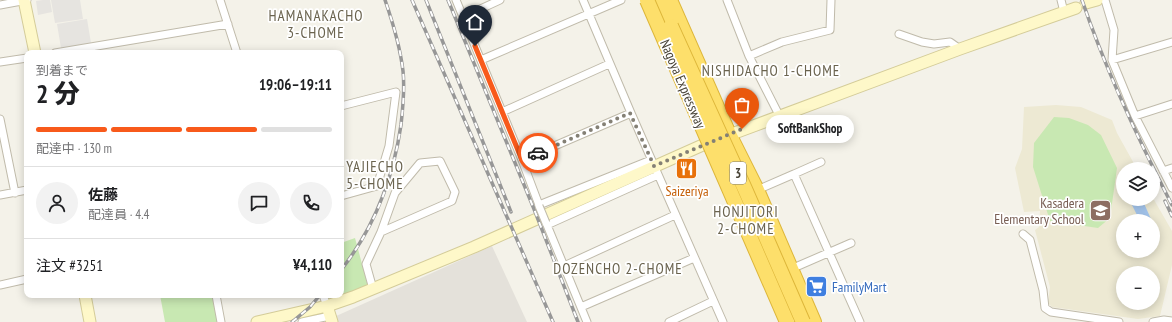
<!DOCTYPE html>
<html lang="ja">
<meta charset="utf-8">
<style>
:root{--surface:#fff;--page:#f2f2f2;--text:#202124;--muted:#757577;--line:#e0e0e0;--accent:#f85a1b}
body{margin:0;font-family:"PT Sans Narrow","Noto Sans JP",sans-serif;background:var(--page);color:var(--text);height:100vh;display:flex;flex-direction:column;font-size:15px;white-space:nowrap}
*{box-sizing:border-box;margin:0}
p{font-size:13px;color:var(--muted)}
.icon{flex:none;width:22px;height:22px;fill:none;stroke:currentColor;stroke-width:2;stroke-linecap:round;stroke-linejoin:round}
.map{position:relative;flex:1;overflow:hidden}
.side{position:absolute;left:24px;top:50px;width:320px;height:248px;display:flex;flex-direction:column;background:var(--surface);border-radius:8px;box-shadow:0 2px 10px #0003}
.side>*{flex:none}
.controls{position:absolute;left:1116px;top:162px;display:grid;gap:8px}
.controls a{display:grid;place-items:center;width:44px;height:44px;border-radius:50%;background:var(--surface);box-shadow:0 2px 10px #0003;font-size:20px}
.pin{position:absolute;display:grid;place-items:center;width:34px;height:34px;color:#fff;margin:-41px -17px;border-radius:50% 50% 50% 0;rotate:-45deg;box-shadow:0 0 4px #0007}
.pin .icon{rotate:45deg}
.courier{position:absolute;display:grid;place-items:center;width:40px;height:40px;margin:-20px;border:3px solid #f85a1b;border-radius:50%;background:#fff;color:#222;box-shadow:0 1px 5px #0007}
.bubble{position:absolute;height:28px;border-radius:14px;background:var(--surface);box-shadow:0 2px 10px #0003;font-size:13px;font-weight:800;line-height:28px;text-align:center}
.headline em{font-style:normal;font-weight:800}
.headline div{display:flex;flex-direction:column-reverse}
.headline{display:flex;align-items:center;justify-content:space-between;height:68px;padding:0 12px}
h1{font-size:26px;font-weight:800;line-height:30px}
.bar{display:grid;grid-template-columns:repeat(4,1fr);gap:6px 4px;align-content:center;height:48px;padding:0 12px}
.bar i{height:5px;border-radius:3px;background:var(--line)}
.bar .selected{background:var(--accent)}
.bar p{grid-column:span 4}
.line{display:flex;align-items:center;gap:10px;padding:0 12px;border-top:1px solid var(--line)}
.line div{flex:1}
.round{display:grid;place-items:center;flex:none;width:42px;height:42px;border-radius:21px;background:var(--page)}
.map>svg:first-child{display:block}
.industrial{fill:#e4e1da}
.education{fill:#ede9d3;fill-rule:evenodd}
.green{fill:#c8e8b2}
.parking{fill:#e6e4e0}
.water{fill:#a6c8f0}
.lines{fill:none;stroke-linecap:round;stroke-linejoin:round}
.street-casing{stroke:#c0bbab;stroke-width:9}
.secondary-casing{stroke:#d4cc99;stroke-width:13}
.highway-casing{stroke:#ddb63a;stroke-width:16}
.street{stroke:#fff;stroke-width:7}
.secondary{stroke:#fef8c9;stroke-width:11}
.highway{stroke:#fddf6b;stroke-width:14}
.rail-casing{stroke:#979797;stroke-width:3.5}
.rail{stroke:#fff;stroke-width:2;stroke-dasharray:6;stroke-linecap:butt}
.street-bridge-casing{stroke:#c0bbab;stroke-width:9;stroke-linecap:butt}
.highway-bridge-casing{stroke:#ddb63a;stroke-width:16;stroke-linecap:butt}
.street-bridge{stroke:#fff;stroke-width:7}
.highway-bridge{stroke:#fddf6b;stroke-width:14}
.done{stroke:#848075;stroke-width:4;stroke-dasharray:0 7.2}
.route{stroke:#f85a1b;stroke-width:5}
.labels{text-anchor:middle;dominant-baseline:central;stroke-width:3.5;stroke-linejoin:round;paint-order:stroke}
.shield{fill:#fff;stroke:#7f7b73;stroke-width:1}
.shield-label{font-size:13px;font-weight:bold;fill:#484337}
.street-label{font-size:14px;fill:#484337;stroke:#fff}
.food-label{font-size:14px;fill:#c56008;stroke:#fff}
.education-label{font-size:14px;fill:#785e54;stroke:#fff;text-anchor:end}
.shop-label{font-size:14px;fill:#366cbe;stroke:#fff;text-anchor:start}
.neighbourhood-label{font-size:15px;letter-spacing:1px;fill:#6a634e;stroke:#fff}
</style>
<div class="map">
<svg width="1172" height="322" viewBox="0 0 1172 322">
<rect width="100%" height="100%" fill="#f4f2e9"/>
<path class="industrial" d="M492,246L527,322H335L334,317Z"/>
<path class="education" d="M1056,105L1081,107L1112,120L1117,133L1137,169H1123V199H1153V198L1172,231V265L1160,316L1138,319L1052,307L1048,303L1050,287L1035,230L1039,227L1040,211L1024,212L1015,168L1022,149L1024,107ZM1123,221H1153V251H1123ZM1123,273H1153V303H1123Z"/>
<path class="green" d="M1054,117L1069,118L1088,125L1101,135L1117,168L1110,218L1098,228L1050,221L1033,167L1034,143Z
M355,238L368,286L330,301L328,295H341V243Z
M160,295H215L221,322H165Z"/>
<path class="parking" d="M43,0H50L52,12L38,15L36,1Z
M51,0H80L83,19L55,23Z
M87,19L91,43L61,48L57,24Z"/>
<path class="water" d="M1129,199H1142L1151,219L1147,221H1140Z"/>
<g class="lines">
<defs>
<path id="street" d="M220,0L237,53
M456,0L522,160L539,205L651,160
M583,0L631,113L723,322
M727,0L749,56L779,115
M1061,0L1064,12
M1105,0L1114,30L1112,60L1135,116L1172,188
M0,5L27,0
M463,17L500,0
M899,34L922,42L934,44L950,42L960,49
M55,53L228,24
M749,56L782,42L830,30L831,0
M481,60L621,0
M1112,60L1172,42
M0,62L27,58
M341,106L396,92L389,146L377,186L341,196
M502,112L609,64
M1135,116L1172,104
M0,119L15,193
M522,160L631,113
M1163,171L1172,168
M794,174L821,162
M757,190L794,174L860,322
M0,195L27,190
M1023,234L1030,240L1043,290L1045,308L1051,312L1119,322
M564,266L675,215
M791,269L851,243
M0,285L27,279
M373,289L366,264L381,232L452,201L455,192L440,161L420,163L395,193L381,232
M216,295L221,322
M323,295L327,306
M581,307L694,258
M302,322L330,316
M587,322L547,225L658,175
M669,322L713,301
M1153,322L1164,320L1172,321"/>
<path id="secondary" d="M24,0L35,53
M1086,3L1097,0
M85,295L90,322
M327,306L332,322
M257,322L327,306L353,297L474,247L705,144L960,49L1076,8"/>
<path id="highway" d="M659,0L671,26
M670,0L729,134L757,190L814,322
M757,234L785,298"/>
</defs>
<use href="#street" class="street-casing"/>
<use href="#secondary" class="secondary-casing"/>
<use href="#highway" class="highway-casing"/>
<use href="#street" class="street"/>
<use href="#secondary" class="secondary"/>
<use href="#highway" class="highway"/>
<defs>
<path id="rail" d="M412,0L553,322
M426,0L511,212
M448,0L534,209L578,322
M1082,0C1106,71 1138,139 1172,205
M1165,201L1172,216
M341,270C375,227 393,179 401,125C403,107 405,89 403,71C400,46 393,23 385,0
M292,322L310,307L320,295"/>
</defs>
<use href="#rail" class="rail-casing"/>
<use href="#rail" class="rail"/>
<defs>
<path id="street-bridge" d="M539,206L546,223"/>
<path id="highway-bridge" d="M647,0L787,322
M671,26L745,189L803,322"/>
</defs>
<use href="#street-bridge" class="street-bridge-casing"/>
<use href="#highway-bridge" class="highway-bridge-casing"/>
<use href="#street-bridge" class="street-bridge"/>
<use href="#highway-bridge" class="highway-bridge"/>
</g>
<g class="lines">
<path class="done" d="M538,153L630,113L654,166L742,129"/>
<path class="route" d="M475,46L522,160L538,153"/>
</g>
<defs>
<symbol id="restaurant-square" viewBox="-11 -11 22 22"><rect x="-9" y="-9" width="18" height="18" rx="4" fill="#e8710a" stroke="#fff"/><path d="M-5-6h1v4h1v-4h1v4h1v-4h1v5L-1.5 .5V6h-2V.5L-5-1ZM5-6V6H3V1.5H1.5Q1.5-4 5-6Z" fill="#fff"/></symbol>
<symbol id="school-square" viewBox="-11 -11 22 22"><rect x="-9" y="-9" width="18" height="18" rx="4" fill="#8d6e63" stroke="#fff"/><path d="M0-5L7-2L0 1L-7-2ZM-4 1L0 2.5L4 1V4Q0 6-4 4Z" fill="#fff"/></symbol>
<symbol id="supermarket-square" viewBox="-11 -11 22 22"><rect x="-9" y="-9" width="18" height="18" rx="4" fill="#3f7fe0" stroke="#fff"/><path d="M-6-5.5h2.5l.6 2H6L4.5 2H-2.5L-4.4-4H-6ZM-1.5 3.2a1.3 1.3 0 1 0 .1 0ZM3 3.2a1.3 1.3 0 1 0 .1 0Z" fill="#fff"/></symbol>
</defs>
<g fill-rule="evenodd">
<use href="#restaurant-square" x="674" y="156" width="25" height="25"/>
<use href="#school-square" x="1088" y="198" width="25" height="25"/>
<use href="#supermarket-square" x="804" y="274" width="25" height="25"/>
</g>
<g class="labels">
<rect class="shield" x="730" y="162" width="16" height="22" rx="3"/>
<g class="shield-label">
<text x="738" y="173">3</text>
</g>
<g class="street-label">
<text transform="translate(683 84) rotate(67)">Nagoya Expressway</text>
</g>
<g class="food-label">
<text x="687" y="191">Saizeriya</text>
</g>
<g class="education-label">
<text x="1084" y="203">Kasadera<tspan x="1084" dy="16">Elementary School</tspan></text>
</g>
<g class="shop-label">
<text x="832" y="287">FamilyMart</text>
</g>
<g class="neighbourhood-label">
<text x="316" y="15">HAMANAKACHO<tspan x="316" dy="17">3-CHOME</tspan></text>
<text x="771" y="70">NISHIDACHO 1-CHOME</text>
<text x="375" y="166">YAJIECHO<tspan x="375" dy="17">5-CHOME</tspan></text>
<text x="746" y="211">HONJITORI<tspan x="746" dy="17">2-CHOME</tspan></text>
<text x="618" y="268">DOZENCHO 2-CHOME</text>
</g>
</g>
</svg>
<div class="controls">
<a><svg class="icon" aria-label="layers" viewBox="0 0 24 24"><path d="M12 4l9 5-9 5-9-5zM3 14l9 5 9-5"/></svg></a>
<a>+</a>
<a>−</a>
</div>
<div class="pin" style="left:742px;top:129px;background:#ea580c"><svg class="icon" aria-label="bag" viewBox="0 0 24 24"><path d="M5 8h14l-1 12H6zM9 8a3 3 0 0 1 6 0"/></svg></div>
<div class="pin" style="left:475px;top:46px;background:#1f2937"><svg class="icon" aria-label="home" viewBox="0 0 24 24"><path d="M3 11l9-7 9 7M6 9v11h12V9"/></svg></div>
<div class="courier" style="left:538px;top:153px"><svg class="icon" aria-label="car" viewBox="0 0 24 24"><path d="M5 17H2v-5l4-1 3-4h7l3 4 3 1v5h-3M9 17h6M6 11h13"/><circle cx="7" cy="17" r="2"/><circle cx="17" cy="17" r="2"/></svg></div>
<div class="bubble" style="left:766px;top:115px;width:88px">SoftBankShop</div>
<section class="side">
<div class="headline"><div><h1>2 分</h1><p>到着まで</p></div><em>19:06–19:11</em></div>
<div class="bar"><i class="selected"></i><i class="selected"></i><i class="selected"></i><i></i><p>配達中 · 130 m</p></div>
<div class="line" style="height:72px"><a class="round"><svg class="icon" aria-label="person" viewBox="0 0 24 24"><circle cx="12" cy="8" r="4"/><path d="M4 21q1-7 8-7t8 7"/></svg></a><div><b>佐藤</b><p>配達員 · 4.4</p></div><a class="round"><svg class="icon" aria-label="chat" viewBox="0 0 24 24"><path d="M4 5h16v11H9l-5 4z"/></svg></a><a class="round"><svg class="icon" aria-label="phone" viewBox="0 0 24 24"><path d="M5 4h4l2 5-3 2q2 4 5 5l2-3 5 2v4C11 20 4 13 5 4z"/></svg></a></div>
<div class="line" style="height:52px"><div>注文 #3251</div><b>¥4,110</b></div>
</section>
</div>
